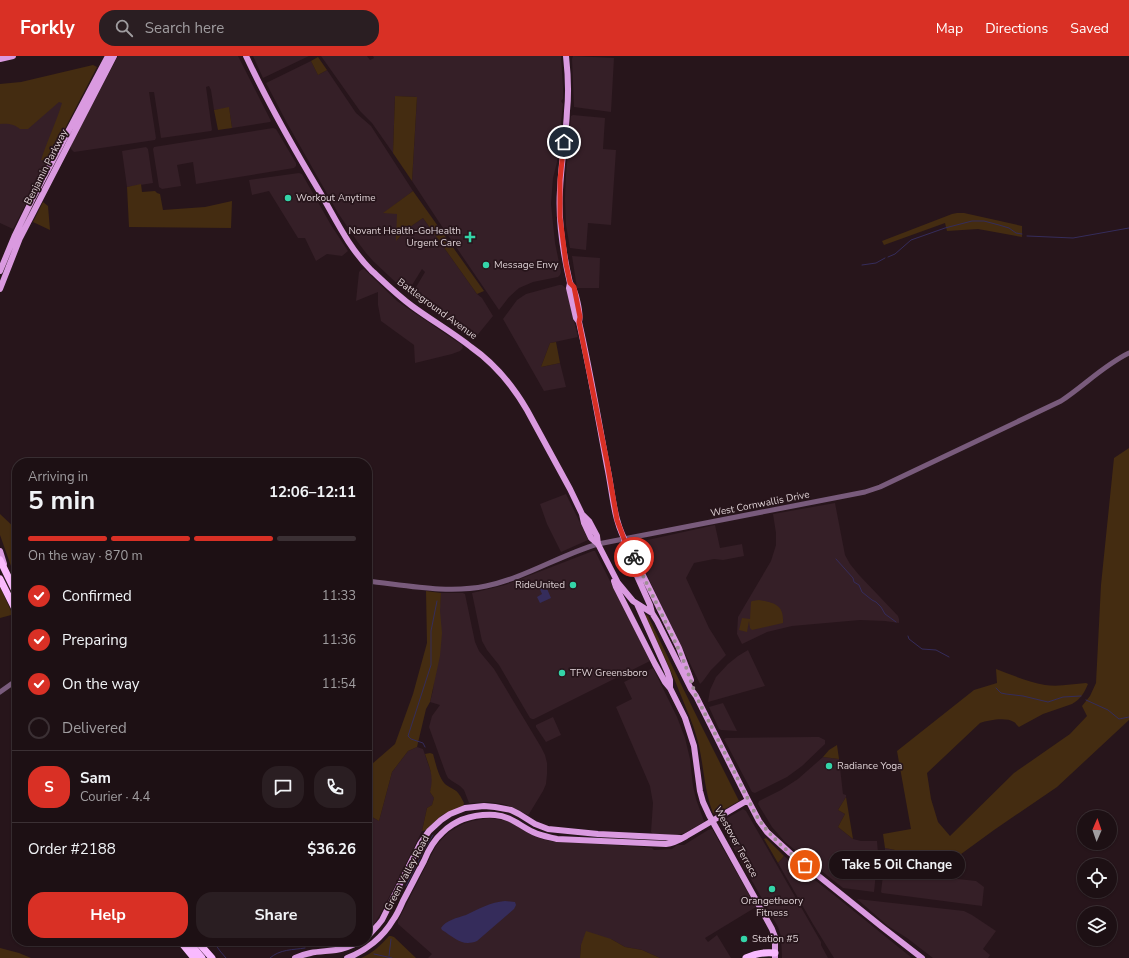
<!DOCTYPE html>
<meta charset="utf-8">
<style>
:root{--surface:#1d1014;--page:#2a1e22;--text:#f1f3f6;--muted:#a09da0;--line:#3b3034;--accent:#d93025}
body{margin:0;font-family:"Nunito Sans",sans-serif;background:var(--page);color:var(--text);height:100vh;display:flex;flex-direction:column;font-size:15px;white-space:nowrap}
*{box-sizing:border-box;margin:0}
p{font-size:13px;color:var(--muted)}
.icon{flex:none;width:22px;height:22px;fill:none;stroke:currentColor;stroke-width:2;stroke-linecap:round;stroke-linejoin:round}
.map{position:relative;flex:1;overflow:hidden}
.panel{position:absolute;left:12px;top:402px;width:360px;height:488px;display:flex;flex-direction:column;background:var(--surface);border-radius:16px;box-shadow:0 1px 3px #0004,0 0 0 1px var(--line)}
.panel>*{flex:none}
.needle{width:26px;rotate:2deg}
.fabs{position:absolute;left:1077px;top:754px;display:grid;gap:8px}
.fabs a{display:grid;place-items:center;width:40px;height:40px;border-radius:50%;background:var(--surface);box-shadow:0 1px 3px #0004,0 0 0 1px var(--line);font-size:20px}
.pin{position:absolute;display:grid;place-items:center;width:34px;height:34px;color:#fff;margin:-17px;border:2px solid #fff;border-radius:50%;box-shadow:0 1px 4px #0007}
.courier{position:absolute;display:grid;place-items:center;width:40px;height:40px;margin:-20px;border:3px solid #d93025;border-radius:50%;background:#fff;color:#222;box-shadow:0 1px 5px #0007}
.bubble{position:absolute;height:28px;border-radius:14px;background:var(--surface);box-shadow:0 1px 3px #0004,0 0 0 1px var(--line);font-size:13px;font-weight:700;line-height:28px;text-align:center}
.overview em{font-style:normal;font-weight:700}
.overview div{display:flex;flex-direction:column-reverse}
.overview{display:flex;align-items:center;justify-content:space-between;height:68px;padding:0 16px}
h1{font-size:26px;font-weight:700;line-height:30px}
.bar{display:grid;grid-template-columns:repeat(4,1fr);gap:6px 4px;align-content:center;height:48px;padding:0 16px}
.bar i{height:5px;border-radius:3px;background:var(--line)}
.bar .active{background:var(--accent)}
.bar p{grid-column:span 4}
.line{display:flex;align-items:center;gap:10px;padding:0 16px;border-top:1px solid var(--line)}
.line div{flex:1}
.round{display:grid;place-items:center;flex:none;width:42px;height:42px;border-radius:16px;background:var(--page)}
ol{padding:0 16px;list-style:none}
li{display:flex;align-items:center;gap:12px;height:44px}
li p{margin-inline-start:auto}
li .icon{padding:4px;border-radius:50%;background:var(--accent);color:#fff;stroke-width:4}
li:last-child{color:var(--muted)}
li i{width:22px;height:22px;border:2px solid var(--line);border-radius:50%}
.action{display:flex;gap:8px;margin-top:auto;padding:8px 16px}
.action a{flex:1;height:46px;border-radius:16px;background:var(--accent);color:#fff;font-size:16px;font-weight:700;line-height:46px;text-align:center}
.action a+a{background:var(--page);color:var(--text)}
header{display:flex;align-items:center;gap:24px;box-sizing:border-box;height:56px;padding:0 20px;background:var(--accent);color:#fff}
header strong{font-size:19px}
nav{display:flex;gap:22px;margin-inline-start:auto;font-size:14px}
.search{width:280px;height:36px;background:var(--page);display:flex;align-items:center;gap:10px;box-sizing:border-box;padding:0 14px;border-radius:16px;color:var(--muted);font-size:15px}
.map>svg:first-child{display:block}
.built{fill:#351f27}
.green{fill:#442c11}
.water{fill:#352c5b}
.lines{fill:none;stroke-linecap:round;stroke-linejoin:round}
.stream{stroke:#352c5b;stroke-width:1}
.minor{stroke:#795b7c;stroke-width:5}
.major{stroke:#da9ae0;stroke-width:6}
.highway{stroke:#f9bafe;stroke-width:7}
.done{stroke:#9e8f94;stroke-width:4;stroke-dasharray:0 7.2}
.route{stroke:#d93025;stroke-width:5}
.poi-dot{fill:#34d4a8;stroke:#27151b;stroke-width:1.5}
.labels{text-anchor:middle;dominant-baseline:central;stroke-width:3.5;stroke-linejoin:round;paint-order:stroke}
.street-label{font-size:10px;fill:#ded1d5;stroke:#27151b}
.poi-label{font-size:10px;fill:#ded1d5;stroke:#27151b;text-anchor:start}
</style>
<header>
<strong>Forkly</strong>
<div class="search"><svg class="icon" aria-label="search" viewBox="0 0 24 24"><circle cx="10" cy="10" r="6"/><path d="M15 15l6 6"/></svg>Search here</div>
<nav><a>Map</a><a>Directions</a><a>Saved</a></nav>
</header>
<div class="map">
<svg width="1129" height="902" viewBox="0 0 1129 902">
<rect width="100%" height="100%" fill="#27151b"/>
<path class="built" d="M118,0H238L271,65L270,66L232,72L229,52L214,54L211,34L209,30L206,31L212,74L211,75L161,82L154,36H149L156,82L155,84L74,96L71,93V89Z
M253,0H309L263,22Z
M321,0H367L370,4L374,2L373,0H561L563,31V43L561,45L563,48L557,106L553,122L551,148L555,187L561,216L560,219L558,221L533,226L519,232L509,241L499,254L439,166L412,125L417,41L395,40L393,97L372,67L360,55Z
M573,0L614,2L611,56L574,51L572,3Z
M311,5L318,19L327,14L356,57L371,70L413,135L384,157H397V184L407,173L423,162L477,238L482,242L493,260L475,282H473L413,241L412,238L425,216L422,213L409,234L405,235L373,205L366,197L357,185L338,157L287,67L266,27Z
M60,42L76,50L13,173L0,167V64Z
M573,59L605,62L603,93L616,94L611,169L588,167L586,194L570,192L566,169L565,143L566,118L571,60Z
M273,72L276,73L296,107V110L294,112L196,128L193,106L177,109L181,130L162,133L159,131L153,93L154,91Z
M146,91L148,93L153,127L127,131L122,95Z
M299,117L302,118L331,169L348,195L342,200L327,198L316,205L305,182H298L269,135L252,139L249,124Z
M572,200L600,202L599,232H577Z
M364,213L397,245L459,287L462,289L463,292L460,295L452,298L415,307L414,289L381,265L378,249V236L356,245L359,216L361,214Z
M559,229H562L566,232L578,281L550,287L541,311L560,307L566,331L544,335L503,263L517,244L526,238Z
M566,438L588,483V484L561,496L547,468L540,448Z
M835,447L845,499L850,508L859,519L898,560L899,563V567L885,565L860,564L792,570L767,576L742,588L737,578L738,561L771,505L776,489V477L773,458Z
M715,469L720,492L742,488L744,500L723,504L714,503L694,507L686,522L709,572L726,599L711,614L703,625L700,628L632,489L634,487Z
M593,495H595L650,605L534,663H532L530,662L499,609L487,594L482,585L472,537L505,529Z
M441,537H463L465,538L475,586L479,595L494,613L541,691L545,699L547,707V718L546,728L543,735L529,758L528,759L509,750L503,748L488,746L471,747H469L464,734L460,730L452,725L448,722L446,718L429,671L432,660L440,649L430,646L433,634Z
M748,594L765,630L708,646L710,634L716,621L728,608L738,600Z
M653,612L677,661L685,682L690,703L693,730L696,743L704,765V766L685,777L677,779L653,778L651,776L653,747L650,730L616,651L632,643L624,626Z
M723,647L737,675L721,674L719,673L709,651Z
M553,661L561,679L546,686L536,671V669Z
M815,681H819L825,684V688L802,710L787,721L755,737L752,736L724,683L726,682Z
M417,691L423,693L432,719L433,727L430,736L434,742L432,749L427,752L422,775L383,853L375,867L367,875V758L379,765L392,716L408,695Z
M823,701L839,703L843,738L846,739V741L838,754L845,758L838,771L853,783L861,785H877L878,797L874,836L843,832L785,786L772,771L758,748L759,745L781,734L798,723Z
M743,753L746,755L821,886V889L828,902H782L781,880L778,871L729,784V783L723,771L722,765Z
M489,762L508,765L514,768L530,778L542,783L550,785L643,791L652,792L654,794L672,793L677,789H684L708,774L712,773L756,851L705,882L708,886L717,879L731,902H660L642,894L625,891L611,883L581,889L580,902H428L432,898L398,868V865L436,790L442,783L449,776L463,768L472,765Z
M885,792L915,798L913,818L976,825L984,831L982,850L882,837L881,836L885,802Z
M784,800L834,839L912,902H834L813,868L778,807Z
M857,843L964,855L972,859L996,875L983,893L990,899L988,902H933L907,882L888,870Z"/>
<path class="green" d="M318,1L327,14L318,19L311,5Z
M93,9L97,11L48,105L41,104C47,85 56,67 62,47L59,46L28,73H20C15,68 7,67 0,68V28L21,26Z
M395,40L417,41L412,125L393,97Z
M229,51L232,72L218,74L214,54Z
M141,128L142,136L155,135L157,137L160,138L163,154L205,151L232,145L231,172L129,171L127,131Z
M413,135L484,235L477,238L423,162L407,173L396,185L397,158L383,157Z
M43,146L48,150L50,174L33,166Z
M957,157H964L1022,170V181L978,173L947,175L945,167L884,189L882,185L952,158Z
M556,286L560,307L541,311L550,287Z
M1129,392V664L1057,731L994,774L957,801L915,798L885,792L883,778L911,773L897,695L974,634L997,627L996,613C1012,619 1028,626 1045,629C1059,631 1073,628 1086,627L1088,628C1084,637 1081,643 1072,648L1043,658L1019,671C1017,670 1016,667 1014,666C1006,661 989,664 980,667L927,717L931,743L938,766L950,780L1014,717L1070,678L1087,660L1082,650L1090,640L1096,627L1101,529L1114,402Z
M0,458L17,474V527L0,479Z
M0,531L12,557L11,559L0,562Z
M426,535L441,537L440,555L442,577L440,600L430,646L426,653L417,691L408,695L392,716L379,765L367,758V729L372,708L395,688L413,638L427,587Z
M759,544C775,547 784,549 783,567L752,574L750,572L749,565L747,576L739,574L742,562L750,563L751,546L752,545Z
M643,557L648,560L698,663L739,745L716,758L713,757C703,732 704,704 696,679C693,668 688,657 684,647C672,616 658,587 643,557Z
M837,689L839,703L823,701L829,694Z
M430,697L433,698C436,708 438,720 445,728C447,730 450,731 453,733C459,736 461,741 464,747L463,750L442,759L426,774L422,775L427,752L432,749L434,742L430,736C434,720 430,713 425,698Z
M846,741L853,783L838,771L845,758L838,754Z
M766,782L784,800L778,807L764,783Z
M586,875L611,883L625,891L642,894L660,902H580L581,889Z
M389,880H391L394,881L416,902H361C373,897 381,889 389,880Z
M0,892L19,897L31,902H0Z"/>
<path class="water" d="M545,528L551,542L540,547L537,541L542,538L539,531Z
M505,845L515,846L516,849L514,853L477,885C462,891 455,882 442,874L441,872C446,864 457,862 466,859C478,853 491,846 505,845Z"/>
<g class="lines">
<path class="stream" d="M1027,180L1073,182L1129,172
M888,201L895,198L911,184L945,172L972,165H984L999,169L1009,172L1016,177L1022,178
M862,209L876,207L885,202
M836,503L853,522L854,526L859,529L862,536L872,544L876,546L881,551L885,558L896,566
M908,580L909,583L922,593L936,594L949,601
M996,632L1001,637L1006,638L1023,640L1048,646L1063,641L1081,640
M1086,644L1108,654L1119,663L1129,661
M425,691L423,687L411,683L408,680L431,609V575L437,545
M406,830L424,794L433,779
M213,885L220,895L226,902
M374,898L392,902
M389,900L391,883
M270,902C280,893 293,894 305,892"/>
<path class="minor" d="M367,525C405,529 448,538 486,530C525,522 560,499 598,488L865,436L880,431L1061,345C1084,330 1104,309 1129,297
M0,636L17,624"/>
<path class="major" d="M246,0C268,47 294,93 321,138C336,164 349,192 371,214C384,226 397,239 412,250C431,264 452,276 471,291C494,307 513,330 527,354L570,433L582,458L584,467L591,482L598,488
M566,0C568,18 569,36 567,55C566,81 561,107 560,134C558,165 563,197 570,227L569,232L576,262L579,266
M0,3L13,0
M0,215L15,179L34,140L108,0
M570,227C576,234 581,258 579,266C590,314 598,362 607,410C613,437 613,467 629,491L679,592L691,624
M0,233L20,182L114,0
M582,458L589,465L597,480L598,488L618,527L633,545L652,557L657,565L691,633L696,640L748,744L759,765L767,776L790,797L882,871L922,902
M624,483V491L650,549L652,557
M0,495L4,508
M614,525L616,531L655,608L665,626L670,632L685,662L694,690L700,735L703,746L709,759L772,873L775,881V902
M637,548L667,615L670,624V632
M367,881L378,869L382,864L420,788L429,775L441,764L450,758L465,752L484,750L495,751L511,754L519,758L535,768L548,773L598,778L680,782
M295,902C310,895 321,896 336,894C345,893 353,889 361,885
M347,902C366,895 383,881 393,864C397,859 400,852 403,845C410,832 417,818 424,805C428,795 434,784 442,777C456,763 475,758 495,759C510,760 520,770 533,776C541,780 549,781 557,783L666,788C675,787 681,783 688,779L748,744"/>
<path class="highway" d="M0,504L17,539
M0,523L17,557
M180,885L194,902
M188,885L202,902
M197,885L212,902
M746,902C756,897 765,896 775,897"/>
</g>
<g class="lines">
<path class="done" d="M634,501L678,592L685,608L696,640L756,759C769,780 786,794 805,809"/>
<path class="route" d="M564,86L560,124V161L566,208L570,227L574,231L580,261L579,266L607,406L617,464L624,483L629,491L634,501"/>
</g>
<g class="poi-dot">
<circle cx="288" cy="142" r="4"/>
<path d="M468 175h4v4h4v4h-4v4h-4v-4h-4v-4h4z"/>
<circle cx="486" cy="209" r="4"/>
<circle cx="573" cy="529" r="4"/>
<circle cx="562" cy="617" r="4"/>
<circle cx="829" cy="710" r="4"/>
<circle cx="772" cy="833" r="4"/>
<circle cx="744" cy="883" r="4"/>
</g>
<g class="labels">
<g class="street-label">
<text transform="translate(46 111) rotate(-63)">Benjamin Parkway</text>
<text transform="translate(437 253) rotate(36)">Battleground Avenue</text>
<text transform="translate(760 448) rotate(-11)">West Cornwallis Drive</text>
<text transform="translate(736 786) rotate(61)">Westover Terrace</text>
<text transform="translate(407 817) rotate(-62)">Green Valley Road</text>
</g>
<g class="poi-label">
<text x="296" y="142">Workout Anytime</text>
<text x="461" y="175" text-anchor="end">Novant Health-GoHealth<tspan x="461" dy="12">Urgent Care</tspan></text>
<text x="494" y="209">Message Envy</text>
<text x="565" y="529" text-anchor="end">RideUnited</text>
<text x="570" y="617">TFW Greensboro</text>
<text x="837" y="710">Radiance Yoga</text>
<text x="772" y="845" text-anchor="middle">Orangetheory<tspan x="772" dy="12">Fitness</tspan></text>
<text x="752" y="883">Station #5</text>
</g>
</g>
</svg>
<div class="fabs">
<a><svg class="needle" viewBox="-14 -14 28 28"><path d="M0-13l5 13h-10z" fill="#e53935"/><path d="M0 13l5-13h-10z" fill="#a09da0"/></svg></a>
<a><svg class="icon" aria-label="locate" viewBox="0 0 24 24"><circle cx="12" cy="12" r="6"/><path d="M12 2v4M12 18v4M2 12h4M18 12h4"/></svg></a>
<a><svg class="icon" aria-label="layers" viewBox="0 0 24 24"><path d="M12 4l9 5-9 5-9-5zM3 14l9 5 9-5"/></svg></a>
</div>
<div class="pin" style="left:805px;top:809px;background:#ea580c"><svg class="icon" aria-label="bag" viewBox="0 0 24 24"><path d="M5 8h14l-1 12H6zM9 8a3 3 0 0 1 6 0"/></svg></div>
<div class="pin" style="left:564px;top:86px;background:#1f2937"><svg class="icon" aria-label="home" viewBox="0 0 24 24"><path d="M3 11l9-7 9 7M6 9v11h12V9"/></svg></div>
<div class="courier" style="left:634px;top:501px"><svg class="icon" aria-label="bike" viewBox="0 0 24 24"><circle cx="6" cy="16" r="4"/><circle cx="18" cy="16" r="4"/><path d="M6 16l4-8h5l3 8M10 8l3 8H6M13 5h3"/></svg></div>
<div class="bubble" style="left:829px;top:795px;width:136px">Take 5 Oil Change</div>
<section class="panel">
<div class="overview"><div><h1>5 min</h1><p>Arriving in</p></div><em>12:06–12:11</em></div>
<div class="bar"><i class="active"></i><i class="active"></i><i class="active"></i><i></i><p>On the way · 870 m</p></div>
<ol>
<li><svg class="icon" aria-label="check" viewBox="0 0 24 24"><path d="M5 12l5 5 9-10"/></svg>Confirmed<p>11:33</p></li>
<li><svg class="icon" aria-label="check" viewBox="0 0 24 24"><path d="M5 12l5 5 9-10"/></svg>Preparing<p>11:36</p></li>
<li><svg class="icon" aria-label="check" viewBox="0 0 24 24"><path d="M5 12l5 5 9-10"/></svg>On the way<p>11:54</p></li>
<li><i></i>Delivered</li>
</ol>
<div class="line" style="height:72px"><b class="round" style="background:var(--accent);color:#fff">S</b><div><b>Sam</b><p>Courier · 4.4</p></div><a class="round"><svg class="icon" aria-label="chat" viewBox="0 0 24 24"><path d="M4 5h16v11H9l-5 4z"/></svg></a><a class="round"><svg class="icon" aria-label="phone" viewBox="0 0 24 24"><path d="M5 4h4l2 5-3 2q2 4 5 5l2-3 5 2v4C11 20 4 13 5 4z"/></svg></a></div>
<div class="line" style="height:52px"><div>Order #2188</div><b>$36.26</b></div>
<div class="action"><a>Help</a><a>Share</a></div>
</section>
</div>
